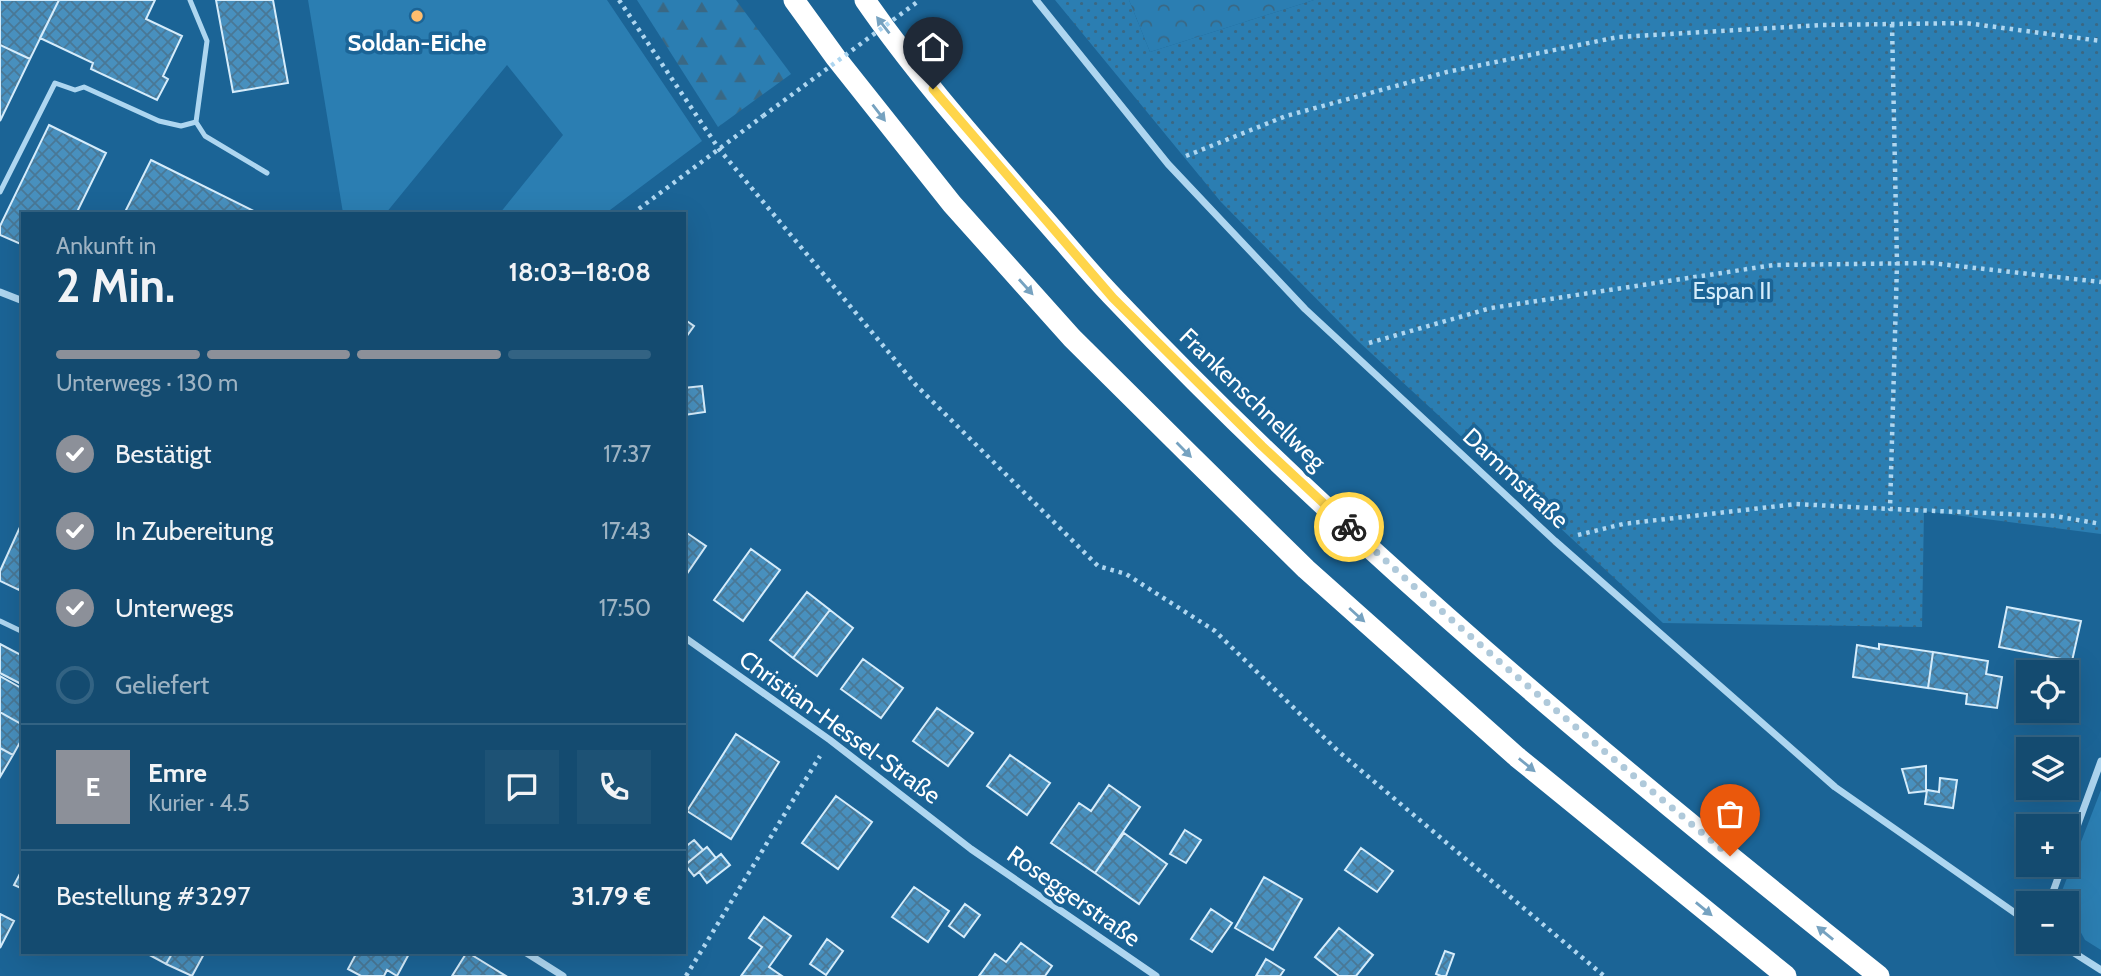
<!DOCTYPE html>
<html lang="de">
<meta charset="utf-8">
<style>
:root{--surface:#144b70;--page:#1d5275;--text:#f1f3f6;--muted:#9db3c3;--line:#336383;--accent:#8c9099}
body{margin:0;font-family:Cabin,sans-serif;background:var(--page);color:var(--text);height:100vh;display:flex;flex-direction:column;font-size:26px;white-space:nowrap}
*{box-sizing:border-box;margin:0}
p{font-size:23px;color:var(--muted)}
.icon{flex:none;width:38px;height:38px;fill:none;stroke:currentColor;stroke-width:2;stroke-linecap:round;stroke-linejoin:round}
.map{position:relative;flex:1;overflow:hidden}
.details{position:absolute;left:21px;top:212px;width:665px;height:742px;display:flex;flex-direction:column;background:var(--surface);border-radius:0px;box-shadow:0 7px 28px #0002,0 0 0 2px var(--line)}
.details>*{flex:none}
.tools{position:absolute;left:2016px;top:660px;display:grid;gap:14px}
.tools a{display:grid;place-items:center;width:63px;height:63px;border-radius:0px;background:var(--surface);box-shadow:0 7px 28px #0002,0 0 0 2px var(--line);font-size:35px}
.pin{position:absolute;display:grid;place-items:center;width:60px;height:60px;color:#fff;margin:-72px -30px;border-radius:50% 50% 50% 0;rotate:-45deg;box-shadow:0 0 7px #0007}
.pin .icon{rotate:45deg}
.courier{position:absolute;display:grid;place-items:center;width:70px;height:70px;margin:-35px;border:5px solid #ffd54a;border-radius:50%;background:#fff;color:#222;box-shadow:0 2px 9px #0007}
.overview em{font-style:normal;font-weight:700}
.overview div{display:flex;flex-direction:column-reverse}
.overview{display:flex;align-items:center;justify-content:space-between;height:119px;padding:0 35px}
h1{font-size:46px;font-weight:700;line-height:52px}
.bar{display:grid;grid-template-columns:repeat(4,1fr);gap:10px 7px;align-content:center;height:84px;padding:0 35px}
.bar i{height:9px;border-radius:5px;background:var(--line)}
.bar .current{background:var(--accent)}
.bar p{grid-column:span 4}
.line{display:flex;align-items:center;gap:18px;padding:0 35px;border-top:2px solid var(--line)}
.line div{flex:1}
.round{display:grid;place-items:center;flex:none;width:74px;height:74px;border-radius:0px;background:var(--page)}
ol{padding:0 35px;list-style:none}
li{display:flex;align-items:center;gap:21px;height:77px}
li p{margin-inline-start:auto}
li .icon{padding:7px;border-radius:50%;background:var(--accent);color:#fff;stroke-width:4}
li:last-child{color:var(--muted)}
li i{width:38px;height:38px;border:4px solid var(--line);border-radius:50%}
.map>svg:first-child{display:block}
.grass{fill:#2b7eb2}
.forest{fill:url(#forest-firs)}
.park{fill:url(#park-crowns)}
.garden{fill:url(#garden-dots)}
.building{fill:url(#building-cross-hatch);stroke:#d5ecfb;stroke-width:2}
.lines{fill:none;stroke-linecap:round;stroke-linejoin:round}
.path{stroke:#aed6f0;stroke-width:4.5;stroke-dasharray:3.5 5;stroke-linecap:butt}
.service{stroke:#aed6f0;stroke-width:5}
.minor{stroke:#aed6f0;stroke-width:7}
.motorway{stroke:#fff;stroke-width:21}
.path-bridge{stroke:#aed6f0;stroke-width:4.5;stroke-dasharray:3.5 5;stroke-linecap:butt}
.oneway{fill:#76a2c0}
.done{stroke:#afc9da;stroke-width:7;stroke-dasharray:0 12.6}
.route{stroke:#ffd54a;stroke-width:9}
.poi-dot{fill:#ffbd6d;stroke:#1b6496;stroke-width:2.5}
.labels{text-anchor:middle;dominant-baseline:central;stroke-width:7;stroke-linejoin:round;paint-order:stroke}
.poi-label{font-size:24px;font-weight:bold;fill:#fff;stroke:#1b6496}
.park-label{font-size:24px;fill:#d5ecfb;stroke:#1b6496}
.street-label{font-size:24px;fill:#fff;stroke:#1b6496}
</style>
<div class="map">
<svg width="2101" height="976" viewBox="0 0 2101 976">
<defs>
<pattern id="forest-firs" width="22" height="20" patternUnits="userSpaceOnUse" patternTransform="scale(1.75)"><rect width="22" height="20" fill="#2b7eb2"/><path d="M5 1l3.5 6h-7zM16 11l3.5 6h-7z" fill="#3a6884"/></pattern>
<pattern id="park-crowns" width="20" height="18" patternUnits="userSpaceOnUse" patternTransform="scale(1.75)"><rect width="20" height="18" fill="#2b7eb2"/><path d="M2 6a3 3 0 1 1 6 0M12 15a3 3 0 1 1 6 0" fill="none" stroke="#3a6884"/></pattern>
<pattern id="garden-dots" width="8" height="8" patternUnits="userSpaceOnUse" patternTransform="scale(1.75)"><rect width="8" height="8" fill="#2b7eb2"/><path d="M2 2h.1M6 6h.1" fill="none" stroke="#3a6884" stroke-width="1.8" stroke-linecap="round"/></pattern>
<pattern id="building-cross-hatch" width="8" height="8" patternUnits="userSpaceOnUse" patternTransform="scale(1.75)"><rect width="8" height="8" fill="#4890be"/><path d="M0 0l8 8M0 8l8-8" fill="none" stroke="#497896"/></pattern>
</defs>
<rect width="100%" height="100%" fill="#1b6496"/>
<path class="grass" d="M308,0H607L702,141L606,213H500L563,135L507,65L386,213H343Z
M2101,790V950L2085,940L2067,907V903H2064L2060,896Z"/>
<path class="forest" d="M637,0H736L791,74L718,127Z"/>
<path class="park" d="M1129,0H1314L1150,52Z"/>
<path class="garden" d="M1055,0H1129L1150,52L1314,0H2101V534L1924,511L1922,627L1663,623L1358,341L1221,202Z"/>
<path class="building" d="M0,0H59L30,59L0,45Z
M59,0H155L146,19L182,36L163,76L168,79L157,100L91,69L93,63L40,38Z
M216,0H273L288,83L233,92Z
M0,45L30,59L0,121Z
M49,125L106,153L76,214H23V245L0,235V226Z
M151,160L260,214H124Z
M684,319L694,326L684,340Z
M702,386L705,412L684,415V388Z
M20,527L23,528V582L19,590L0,581V571Z
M684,531L706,546L684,578Z
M751,549L780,570L743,621L714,600Z
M807,592L830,610L793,658L770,640Z
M2007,607L2081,621L2072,661L1999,647Z
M830,610L853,628L817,676L793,658Z
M0,644L23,656V685L0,673Z
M1879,644L1933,652L1928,688L1853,677L1857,645L1879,649Z
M1933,652L1988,661L1986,674L2002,677L1997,708L1966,704L1967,694L1928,688Z
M863,659L903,688L881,718L841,689Z
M0,676L23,689V725L0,712Z
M937,708L973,733L948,766L913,741Z
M0,712L23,725V737L13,755L0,748Z
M736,734L779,762L731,839L687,811Z
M0,748L13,755L0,777Z
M1010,755L1050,783L1027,815L987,786Z
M1926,766V791L1909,793L1902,769Z
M1940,778L1957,780L1953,808L1925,804L1927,790L1939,792Z
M1109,785L1140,807L1095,873L1051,843L1079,803L1091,811Z
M836,796L872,822L838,869L802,843Z
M1185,830L1201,840L1186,863L1170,854Z
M1124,833L1167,864L1139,904L1095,873Z
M694,840L703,850L684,866V848Z
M707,847L716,858L694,876L685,865Z
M1361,848L1393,871L1377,892L1345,870Z
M721,854L730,865L707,883L699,872Z
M23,868V889L14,885Z
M1264,877L1302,899L1273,950L1235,928Z
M914,887L949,911L928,942L892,917Z
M965,904L980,915L964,937L949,926Z
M1211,909L1232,923L1212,952L1191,939Z
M0,914L14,921L0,948Z
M764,917L791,936L769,967L782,976H741L762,947L749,938Z
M1339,928L1373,955L1356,976H1339L1315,957Z
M827,939L843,951L826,975L810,964Z
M1021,943L1052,966L1045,976H979L995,954L1006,962Z
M1445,951L1454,954L1446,976H1441L1436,974Z
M144,952H173L166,964Z
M173,952H205L192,976L166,964Z
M354,952H410L397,976L387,970L384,976H361L348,969L356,954Z
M467,952L506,976H452Z
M1266,959L1284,970L1280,976H1256Z"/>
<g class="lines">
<path class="path" d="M619,0L719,149L916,385L1098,566L1126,574L1215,631L1338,751L1604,976
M1892,24L1897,264L1890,509L2055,516L2101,524
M1186,156L1286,116L1447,72L1618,37L1821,25L1966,23L2101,41
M632,214L763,116
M1369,343L1491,308L1774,265L1931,263L2101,282
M1578,535L1623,524L1796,504L1890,509
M686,976L820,756"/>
<path class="service" d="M190,0L207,41L196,122L205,136L267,173
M0,192L55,83L75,90L84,87L159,121L181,126L196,122
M0,621L23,632"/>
<path class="minor" d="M1036,0L1168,164L1305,309L1555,541L1835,787L2028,922
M0,292L23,301
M684,637L830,740L971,849L1156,976
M2067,854L2101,761
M2049,903L2063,864
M2057,942L2101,970
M525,952L563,976"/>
<path class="motorway" d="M794,0L836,58L952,204L1072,338L1187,452L1306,569L1517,757L1786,976
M865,0C916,74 976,141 1035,209C1062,239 1087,270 1115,299C1349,546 1613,764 1879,976"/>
<path class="path-bridge" d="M763,116L920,0"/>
</g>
<defs><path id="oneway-solid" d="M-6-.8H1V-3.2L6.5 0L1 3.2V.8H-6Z" transform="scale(1.75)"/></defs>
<g class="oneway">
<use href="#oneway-solid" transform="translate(883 25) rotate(-128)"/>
<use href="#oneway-solid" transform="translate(879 113) rotate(52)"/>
<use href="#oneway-solid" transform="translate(1026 287) rotate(48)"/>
<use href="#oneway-solid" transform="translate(1184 450) rotate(45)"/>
<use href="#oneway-solid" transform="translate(1357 615) rotate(42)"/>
<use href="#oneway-solid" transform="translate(1527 765) rotate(39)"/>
<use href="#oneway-solid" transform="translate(1704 909) rotate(39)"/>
<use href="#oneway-solid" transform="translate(1825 933) rotate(-141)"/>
</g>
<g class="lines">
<path class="done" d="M1349,527C1472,641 1601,749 1730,856"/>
<path class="route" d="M933,89L1113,298L1262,446L1349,527"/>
</g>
<circle class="poi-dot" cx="417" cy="16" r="7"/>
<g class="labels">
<g class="poi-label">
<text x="417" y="42">Soldan-Eiche</text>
</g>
<g class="park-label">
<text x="1732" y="290">Espan II</text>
</g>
<g class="street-label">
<text transform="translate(1253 399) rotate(44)">Frankenschnellweg</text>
<text transform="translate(1516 478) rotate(43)">Dammstraße</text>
<text transform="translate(840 727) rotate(36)">Christian-Hessel-Straße</text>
<text transform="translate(1074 896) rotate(35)">Roseggerstraße</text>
</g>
</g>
</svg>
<div class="tools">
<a><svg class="icon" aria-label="locate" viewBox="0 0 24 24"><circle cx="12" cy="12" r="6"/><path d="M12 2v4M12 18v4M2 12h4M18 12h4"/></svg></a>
<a><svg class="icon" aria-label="layers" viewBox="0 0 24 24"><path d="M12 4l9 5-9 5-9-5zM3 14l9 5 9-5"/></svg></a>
<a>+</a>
<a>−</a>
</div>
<div class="pin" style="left:1730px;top:856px;background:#ea580c"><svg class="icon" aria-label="bag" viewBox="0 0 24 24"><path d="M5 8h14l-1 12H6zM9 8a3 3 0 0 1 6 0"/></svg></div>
<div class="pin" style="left:933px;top:89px;background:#1f2937"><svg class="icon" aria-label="home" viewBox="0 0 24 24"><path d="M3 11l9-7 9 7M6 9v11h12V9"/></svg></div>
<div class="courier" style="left:1349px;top:527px"><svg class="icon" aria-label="bike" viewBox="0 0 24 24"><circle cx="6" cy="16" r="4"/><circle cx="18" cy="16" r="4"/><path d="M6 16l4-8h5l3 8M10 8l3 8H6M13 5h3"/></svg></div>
<section class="details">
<div class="overview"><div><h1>2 Min.</h1><p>Ankunft in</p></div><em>18:03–18:08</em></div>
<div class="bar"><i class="current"></i><i class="current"></i><i class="current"></i><i></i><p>Unterwegs · 130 m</p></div>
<ol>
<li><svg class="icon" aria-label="check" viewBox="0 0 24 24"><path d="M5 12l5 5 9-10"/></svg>Bestätigt<p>17:37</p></li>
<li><svg class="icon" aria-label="check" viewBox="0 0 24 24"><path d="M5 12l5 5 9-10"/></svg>In Zubereitung<p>17:43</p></li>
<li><svg class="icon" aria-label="check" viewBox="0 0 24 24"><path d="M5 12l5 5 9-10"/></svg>Unterwegs<p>17:50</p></li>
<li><i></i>Geliefert</li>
</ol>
<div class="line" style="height:126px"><b class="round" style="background:var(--accent);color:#fff">E</b><div><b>Emre</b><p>Kurier · 4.5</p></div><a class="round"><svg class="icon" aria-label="chat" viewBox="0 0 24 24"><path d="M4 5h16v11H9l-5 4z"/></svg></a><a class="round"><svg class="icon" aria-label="phone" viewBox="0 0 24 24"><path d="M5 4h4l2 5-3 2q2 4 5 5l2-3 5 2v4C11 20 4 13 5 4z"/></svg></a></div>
<div class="line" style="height:91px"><div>Bestellung #3297</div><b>31.79 €</b></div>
</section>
</div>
